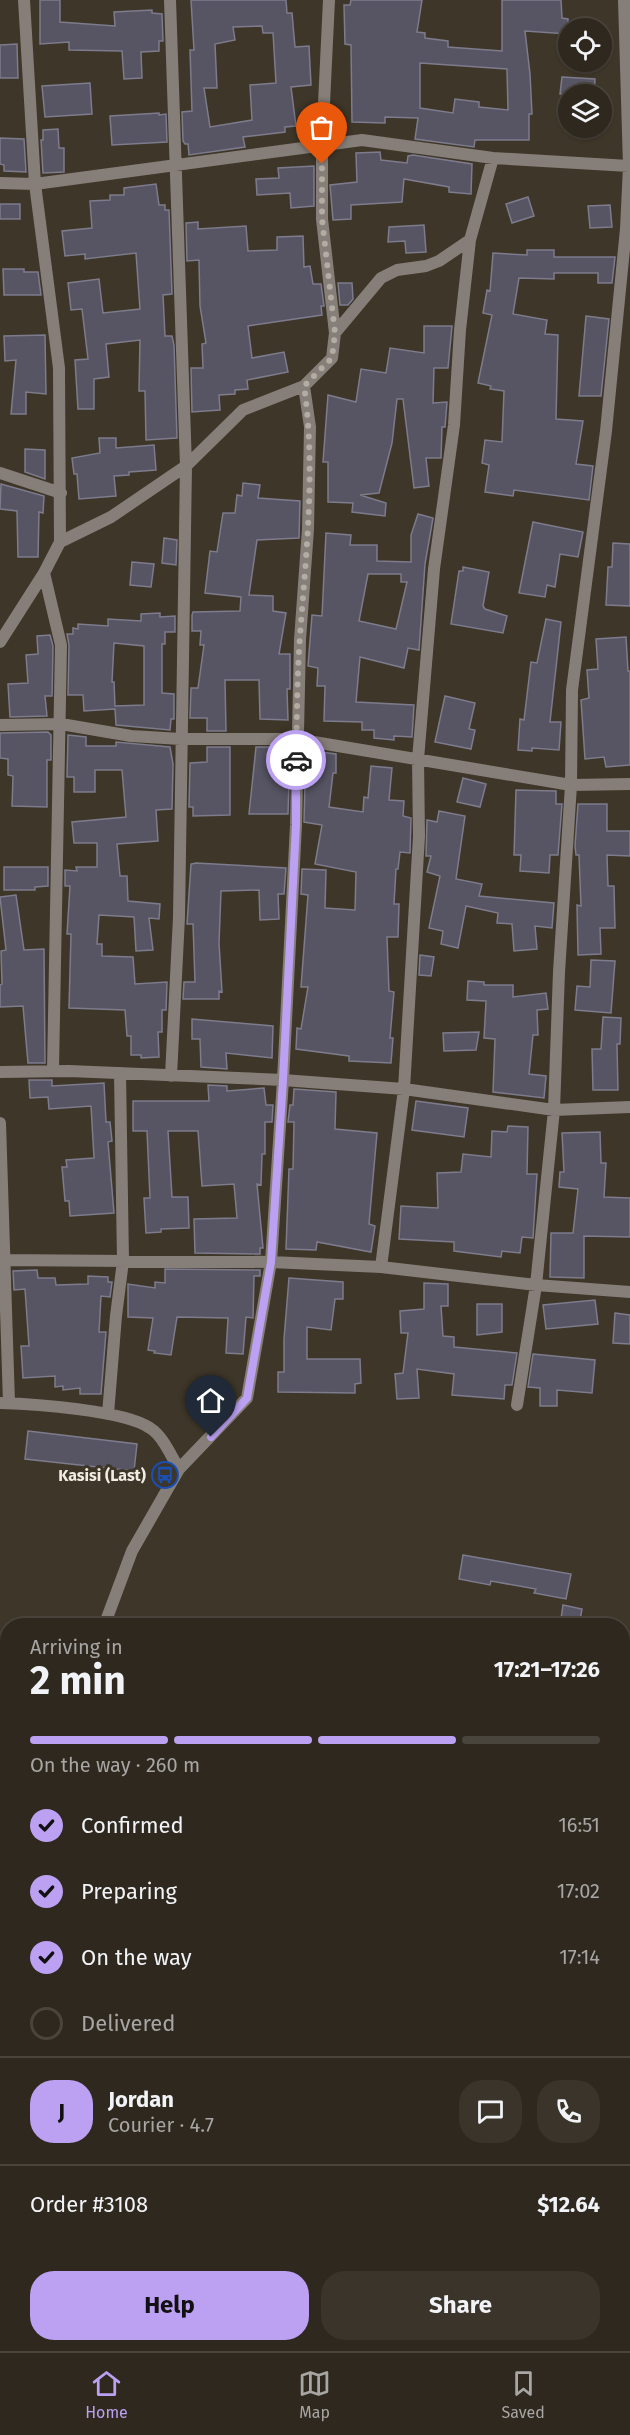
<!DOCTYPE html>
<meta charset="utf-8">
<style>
:root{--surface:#2e281e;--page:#3a342b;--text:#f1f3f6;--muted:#a7a6a4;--line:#49443c;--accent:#bca0f2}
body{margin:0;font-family:"Fira Sans",sans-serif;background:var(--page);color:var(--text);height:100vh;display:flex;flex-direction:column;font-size:22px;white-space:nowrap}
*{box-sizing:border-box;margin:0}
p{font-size:20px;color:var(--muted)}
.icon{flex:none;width:33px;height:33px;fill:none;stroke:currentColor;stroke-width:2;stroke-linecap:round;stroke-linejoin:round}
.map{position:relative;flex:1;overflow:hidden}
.panel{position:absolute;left:0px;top:1618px;width:630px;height:734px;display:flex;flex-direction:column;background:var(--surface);border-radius:24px 24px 0 0;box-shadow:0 2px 4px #0004,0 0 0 2px var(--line)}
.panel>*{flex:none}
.controls{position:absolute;left:558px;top:18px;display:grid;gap:12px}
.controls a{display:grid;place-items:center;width:54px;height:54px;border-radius:50%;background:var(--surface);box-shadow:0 2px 4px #0004,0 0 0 2px var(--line);font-size:30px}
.pin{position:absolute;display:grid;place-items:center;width:51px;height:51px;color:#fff;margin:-62px -26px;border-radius:50% 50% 50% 0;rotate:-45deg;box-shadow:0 0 6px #0007}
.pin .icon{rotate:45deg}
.courier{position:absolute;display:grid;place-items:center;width:60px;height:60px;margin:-30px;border:4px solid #bca0f2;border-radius:50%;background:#fff;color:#222;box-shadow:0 2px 8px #0007}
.head em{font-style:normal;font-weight:700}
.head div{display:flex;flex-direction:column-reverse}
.head{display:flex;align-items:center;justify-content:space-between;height:102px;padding:0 30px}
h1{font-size:39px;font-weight:700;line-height:45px}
.bar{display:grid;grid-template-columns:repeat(4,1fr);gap:9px 6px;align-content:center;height:72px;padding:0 30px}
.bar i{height:8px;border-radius:4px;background:var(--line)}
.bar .selected{background:var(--accent)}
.bar p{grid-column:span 4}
.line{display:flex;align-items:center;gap:15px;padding:0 30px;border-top:2px solid var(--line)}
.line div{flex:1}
.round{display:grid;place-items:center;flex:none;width:63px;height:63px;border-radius:24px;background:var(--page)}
ol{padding:0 30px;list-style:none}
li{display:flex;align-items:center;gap:18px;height:66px}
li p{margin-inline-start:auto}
li .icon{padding:6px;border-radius:50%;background:var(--accent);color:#111;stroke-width:4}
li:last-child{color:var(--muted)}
li i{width:33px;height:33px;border:3px solid var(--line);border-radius:50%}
.button{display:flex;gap:12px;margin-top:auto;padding:12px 30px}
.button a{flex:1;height:69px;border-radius:24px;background:var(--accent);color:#111;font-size:24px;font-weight:700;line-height:69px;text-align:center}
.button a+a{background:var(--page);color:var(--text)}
.tabs{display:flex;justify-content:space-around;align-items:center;height:84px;border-top:2px solid var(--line);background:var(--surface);font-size:16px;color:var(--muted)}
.tabs a{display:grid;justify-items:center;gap:3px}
.tabs .selected{color:var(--accent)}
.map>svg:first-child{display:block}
.building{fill:#575564;stroke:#7d7b8c;stroke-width:1.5;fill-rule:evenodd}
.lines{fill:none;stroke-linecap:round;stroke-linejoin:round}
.street{stroke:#867f79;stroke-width:12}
.done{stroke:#b2aca2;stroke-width:6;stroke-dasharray:0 10.8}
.route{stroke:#bca0f2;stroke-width:8}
.labels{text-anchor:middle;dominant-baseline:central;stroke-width:6;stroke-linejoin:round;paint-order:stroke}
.poi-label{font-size:16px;font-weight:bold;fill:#f0ece3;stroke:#3e3628;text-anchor:end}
</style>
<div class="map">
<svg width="630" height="2351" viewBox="0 0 630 2351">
<rect width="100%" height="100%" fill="#3e3628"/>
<path class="building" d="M40,0H60V22L115,26L114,12L152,10V13L162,14L163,41H159V51L141,52L142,78L124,79L122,51L69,50V42L40,44Z
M191,0H286L287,13H292L295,47L309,46L311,85L291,87L296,126L285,127V132L243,137L245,147L189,155L188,144H185L183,141L182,112L192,111L190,50H194ZM262,26L263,33H273L276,83L250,85L252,120L210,127L204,88H217L215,44L235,40L233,27Z
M351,0H422L417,32L425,33V38L448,41V47L502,51V0H561L562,18L568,19V34L525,31L530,74L532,114H529V140H475L474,147L415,139L418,118L385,117V123L352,122L351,45L345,44L344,5H350ZM420,63L507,69L508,110L479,107V102L455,99L453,113L420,108Z
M17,44L18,78H0V45Z
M562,77L595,79L594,94H560Z
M90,83L92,114L45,117L42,86Z
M159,113V115L166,114L167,142L112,145L110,116Z
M58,129L59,148H64V172L43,173L41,140H43V130Z
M0,138L24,139L26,172L4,171V165L0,164Z
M380,152L381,160L407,163L408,156L413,155L472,164L471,194L449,192V187L404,179L402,202L351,205V219L333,220L330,185L357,182L356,153Z
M314,166V206L291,208L290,193L257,195L256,179L279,178L278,168Z
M156,184L159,205H165V210H169L172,294L163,295L165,336H172L174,345L177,438L146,440L145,391H139L140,340L106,344L109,377L94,379V409H78L75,360L88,359L82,309L71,310L68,283L99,279L103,313L140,309L136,253L85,259V254L65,256L62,231L92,228L90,201L110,200V195H124V188Z
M528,197L534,216L512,223L506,204Z
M0,204H20V219H0Z
M610,205L612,227L590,228L588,206Z
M198,222V229L246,226L248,251L277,250V237L303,236L304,267L310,266L313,284H321L324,306H321L322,315L248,326L252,358L284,352L288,372L247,380L248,389L235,390V394L219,395L220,410L192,412L191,368H203L202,344L206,343L200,306L199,260L187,261L186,223Z
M424,225L426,252L406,253L405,241L388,242L389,227Z
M527,250H554V257H615L612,283H598V273H554V279L519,278L513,314L547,320L545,334L558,335L556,419L583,421L576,464L593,466L589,500L514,490L513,496L485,492L489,465L482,463L485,440L502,442L504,391L490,389L491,386L478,383L492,315L483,313L487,290L490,291L493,253L527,255Z
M3,269H24V272H38L41,295H4Z
M338,283H352L353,299L348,305H340Z
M586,316L609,319L601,396H579Z
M424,326H452L448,368H434L433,403L447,402L445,427H442L441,458H426L429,486L414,488L403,399H397L392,443L379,493L360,495L386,503L385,516L352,512L353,503L328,502V462H323L328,395L356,402L361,369L386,373L390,348L424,353Z
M45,335L46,394L26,392V414H11L16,360L5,361L4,336Z
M99,438H116V448L154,445L156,470L129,472V475L114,476L116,496L79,499L77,474H74L72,458L100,453Z
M25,449L45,450V479L25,472Z
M243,483L260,485L258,498L300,501L299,538L257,540L249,595L273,596V611L286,613L279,654H290V689H287L288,720L260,719L259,680H225L226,731H207V718H190L191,688H198L204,645H200L201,631H192V615L193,612L240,611L241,597L205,593L210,551L217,552L223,513H235L237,495L242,496Z
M1,484L44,496L43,513L39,512L38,557H18L17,511L0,509Z
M418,514L433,518L425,564L419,650L408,648L404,668L360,657L356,702L414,705L412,737L394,736V740L374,738V730H362V722L324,721L325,686H317L318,668L308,666L312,615L322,616L326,533L351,535L350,545H377V561L411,562V535ZM368,574H401V582H407L396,629L359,621Z
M533,522L583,532L578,557L560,554L555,587L547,585L545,597L519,593Z
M164,538L177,540L176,565L162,563Z
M613,543L630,544V606L606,605L608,567H612Z
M132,562L154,564L151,587L130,585Z
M463,567L489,572L483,606L485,609L507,616L503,633L451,624L459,571H463Z
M160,613V617L175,616V632H165V644H162V693L174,694V719H171L170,730L116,725L115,709L84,711L83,695H68L69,645L67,634H73V628L78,629V624L108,626V619L141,621V614ZM114,643L144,646V705L115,706L114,682H112Z
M546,619L561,622L550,722H561L559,750L532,748V751L518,750L520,719L524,720L531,662L537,663Z
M50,635L53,646L52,696H45L47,716L10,717L8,684L28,683L26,655L38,654L37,636Z
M626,637L628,671H630V765L606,767L604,757L585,759L581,700L589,698L587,670L598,669L596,639Z
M445,696L475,703L469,729L475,730L471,749L435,742Z
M48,732L51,735V760H47V807L12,806L13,776L8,775V759L0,758V733Z
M68,735L86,737V746H116V742L170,747L173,764L172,809L156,810L158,841L117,844L120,876H127L128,901L160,904L159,919L149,918L153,950L136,951L134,917L99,915L97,944H102V956L133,957L135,984L167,982L166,1010H162V1032H158L159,1057L141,1058V1055H131V1036H127L125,1010L69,1008L71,934H67L70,886H65V870L77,871L76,867H97V843H74L72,822L126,817L122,770H95V792H74V777H67Z
M207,747H230V815L193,816V807H189L190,763L207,762Z
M256,747H279L276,782L289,783L288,814H249Z
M312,751L336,754V773H333L329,807L363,812L364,797L368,798L371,766L392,768L389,800L404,801L403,816L411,818L410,853L400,852L398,869H396L394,904H399L398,937H387L389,991L394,992L390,1038H393L391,1063L349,1061V1056L296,1049L297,1028L301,1029L308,987H301L308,895L301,894L302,869L326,870L325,908L355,910L356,872L315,864L322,825L304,822L305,784H310Z
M463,778L486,784L480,807L457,802Z
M516,790L556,791V804H562L558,855H550L549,873L520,871L521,855H514Z
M578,804H607V831H630V856L607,855L608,886H614L615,928H600L601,954L578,955L577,905L581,906L579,855H576L575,846Z
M439,811L465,816L456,879L482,884L479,896L554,903L552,928L535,926L537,949L514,951L512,924L497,923L498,913L466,906L458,948L441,944L443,931L429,928L440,876L427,872L431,856H426L427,820L437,822Z
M196,863L286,868L284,894H278L279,919L260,920L259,890L221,891L219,943L222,992L219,991V999H183L184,982H195L193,924H187L191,864Z
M4,867H48V886L35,887V890H4Z
M16,895L24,950L44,949L45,1063H28L23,1006L0,1007V985L2,984L1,951L6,950L0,897Z
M420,955L434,957L431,976L419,975Z
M591,960L615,961L611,1013L575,1010L577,986L590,987Z
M468,981L484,982V985H513V997L546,993L548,1009L537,1010L538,1035H533L529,1074L546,1076L544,1098L493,1092L495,1039L484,1038L486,1001L467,1000Z
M603,1017L621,1018L620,1044H617L618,1090H593L592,1049H601Z
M192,1019L273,1026L272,1058L226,1053L227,1069L201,1067L200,1039H192Z
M479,1032L476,1050L444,1051L443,1033Z
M29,1080H52V1086L104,1083L106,1122H110L112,1141L108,1142L114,1213L70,1216L69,1201H65L62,1167H67L66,1160L94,1158L91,1106L49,1109L48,1097L30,1098Z
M208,1085L227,1086V1091L264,1088L266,1105H273L272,1122H265V1154H262L261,1185L257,1184L263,1248H260V1254L195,1253L194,1219L237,1218L234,1184L202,1186L198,1131H168L172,1197H188L189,1228L161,1229V1232L146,1233L144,1198H150L147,1131H133V1101H209Z
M294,1089L336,1092L335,1129L377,1133L369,1224L375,1226L371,1252L317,1242L316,1250L286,1249L289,1169H293L294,1122H288L290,1105H293Z
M416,1101L468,1108L464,1137L412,1130Z
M508,1126L528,1127L527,1174H537L533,1238L522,1237L520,1253L502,1251L501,1257L454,1251V1242L399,1239L401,1206L438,1208L437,1173L461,1172L463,1154L491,1157L492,1131L507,1132Z
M600,1132L601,1163H606L604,1197L630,1198V1237L584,1236V1278L550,1277L551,1233H573L578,1189L559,1187L560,1172H564L562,1133Z
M165,1269L260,1270V1276H254L253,1318L246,1317L243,1354L226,1353L228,1318L177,1317L171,1355L154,1353L155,1351L148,1350L153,1318L128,1317V1284L155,1288V1282L165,1283Z
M37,1270L38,1278H55L56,1285L88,1284V1276L108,1277V1282H112L110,1297L101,1296L99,1332H106L101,1394H80V1388L63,1390V1386L55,1387V1376L23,1378L21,1346H29L25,1289L14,1290L13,1271Z
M289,1278L343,1282V1299H335L331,1330L307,1327V1359H360L361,1383L355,1384V1393L278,1392V1372H284V1339Z
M424,1283L448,1284V1306H441L443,1336L454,1337V1347L517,1353L512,1385H505L504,1399L452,1395L454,1374L417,1369L419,1398L397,1399L395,1374L403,1373L408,1333H401L400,1311L424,1309Z
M595,1300L598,1324L546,1329L543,1305Z
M477,1304H502V1332L477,1335Z
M615,1313L630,1315V1344L613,1343Z
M533,1354L595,1360L592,1393L557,1390V1406H540V1388L528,1387Z
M28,1431L137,1444L134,1471L25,1459Z
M463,1555L571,1574L566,1599L534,1593L536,1589L491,1581L490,1585L459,1579Z
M563,1605L582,1609L579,1626H560Z"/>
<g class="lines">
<path class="street" d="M170,0L186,466L179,917L171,1076
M329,0L322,145V219L335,333
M624,0L629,166
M0,183L35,184L362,140L493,158L629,166L626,229L606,431L572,690L571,785L559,972L554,1110L536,1285L517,1405
M0,473L61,493
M60,542L111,517L186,466L243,410L304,386L332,358L335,333L381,278L397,270L426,266L439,261L470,240
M44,573L61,645L53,1070
M0,642L44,573L60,542L59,368L35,184L24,0
M0,725L61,724L131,736L181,739H296L571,785L630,784
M0,1072L69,1071L283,1080L404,1089L554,1110L630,1107
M0,1123L9,1403
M0,1260L271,1262L381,1267L536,1285L630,1292
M381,1267L404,1089L419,836L418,759L434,569L454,425L460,330L470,240L493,158
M0,1403C33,1404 124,1410 150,1428C163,1436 171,1456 179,1469L132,1551L104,1626
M108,1414L116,1316L123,1261L120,1073
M179,1469L247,1398L271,1262L283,1080L296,825L300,640L308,529L310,427L304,386
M0,2105L8,2074
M622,2154L630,2156
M241,2344L242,2351
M436,2351L437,2344
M524,2351L525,2344"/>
</g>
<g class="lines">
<path class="done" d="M296,760C297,719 297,677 300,636C306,553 316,469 304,386L332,358L335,333L322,219V164"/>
<path class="route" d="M211,1437L247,1398L271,1262L283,1080L296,825V760"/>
</g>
<defs>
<symbol id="bus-ring" viewBox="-11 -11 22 22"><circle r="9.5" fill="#3e3628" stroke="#1a4fb4" stroke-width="1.5"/><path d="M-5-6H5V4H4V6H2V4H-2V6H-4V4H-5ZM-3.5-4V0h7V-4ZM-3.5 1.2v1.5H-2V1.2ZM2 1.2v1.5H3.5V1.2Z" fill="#1a4fb4"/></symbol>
</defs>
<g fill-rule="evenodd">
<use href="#bus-ring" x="150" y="1460" width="30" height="30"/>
</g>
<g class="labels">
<g class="poi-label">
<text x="146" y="1475">Kasisi (Last)</text>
</g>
</g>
</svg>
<div class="controls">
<a><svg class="icon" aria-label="locate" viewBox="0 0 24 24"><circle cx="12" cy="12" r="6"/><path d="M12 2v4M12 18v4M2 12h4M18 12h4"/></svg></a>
<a><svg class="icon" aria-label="layers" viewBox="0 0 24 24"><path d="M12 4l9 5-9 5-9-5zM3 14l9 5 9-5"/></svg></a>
</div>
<div class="pin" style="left:322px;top:164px;background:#ea580c"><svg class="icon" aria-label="bag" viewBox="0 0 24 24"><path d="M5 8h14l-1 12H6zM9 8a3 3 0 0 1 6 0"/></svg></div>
<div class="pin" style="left:211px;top:1437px;background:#1f2937"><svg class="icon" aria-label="home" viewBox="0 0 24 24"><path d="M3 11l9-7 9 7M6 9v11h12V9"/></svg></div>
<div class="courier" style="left:296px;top:760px"><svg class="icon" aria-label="car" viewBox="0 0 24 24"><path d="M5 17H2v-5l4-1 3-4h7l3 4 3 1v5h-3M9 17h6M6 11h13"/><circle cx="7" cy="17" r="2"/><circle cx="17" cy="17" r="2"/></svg></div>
<section class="panel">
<div class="head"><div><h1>2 min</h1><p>Arriving in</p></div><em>17:21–17:26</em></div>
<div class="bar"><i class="selected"></i><i class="selected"></i><i class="selected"></i><i></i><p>On the way · 260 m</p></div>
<ol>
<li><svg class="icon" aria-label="check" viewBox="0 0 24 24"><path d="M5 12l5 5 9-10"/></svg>Confirmed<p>16:51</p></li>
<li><svg class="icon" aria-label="check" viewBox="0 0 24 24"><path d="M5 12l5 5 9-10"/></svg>Preparing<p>17:02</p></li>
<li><svg class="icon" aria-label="check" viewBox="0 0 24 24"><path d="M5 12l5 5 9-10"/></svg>On the way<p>17:14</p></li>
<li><i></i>Delivered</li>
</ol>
<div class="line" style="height:108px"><b class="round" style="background:var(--accent);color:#111">J</b><div><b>Jordan</b><p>Courier · 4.7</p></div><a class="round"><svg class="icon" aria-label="chat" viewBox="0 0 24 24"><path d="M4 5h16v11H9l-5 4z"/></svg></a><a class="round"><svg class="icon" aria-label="phone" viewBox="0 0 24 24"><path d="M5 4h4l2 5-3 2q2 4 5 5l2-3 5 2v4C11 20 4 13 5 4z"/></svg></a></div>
<div class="line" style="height:78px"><div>Order #3108</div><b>$12.64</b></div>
<div class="button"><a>Help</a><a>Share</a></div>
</section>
</div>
<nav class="tabs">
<a class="selected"><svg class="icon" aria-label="home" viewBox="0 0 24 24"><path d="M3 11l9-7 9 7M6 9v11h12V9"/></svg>Home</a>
<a><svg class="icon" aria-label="map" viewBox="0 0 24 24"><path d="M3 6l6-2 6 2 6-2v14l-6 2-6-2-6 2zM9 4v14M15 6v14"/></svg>Map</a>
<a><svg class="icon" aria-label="saved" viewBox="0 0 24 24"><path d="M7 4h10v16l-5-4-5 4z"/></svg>Saved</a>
</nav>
